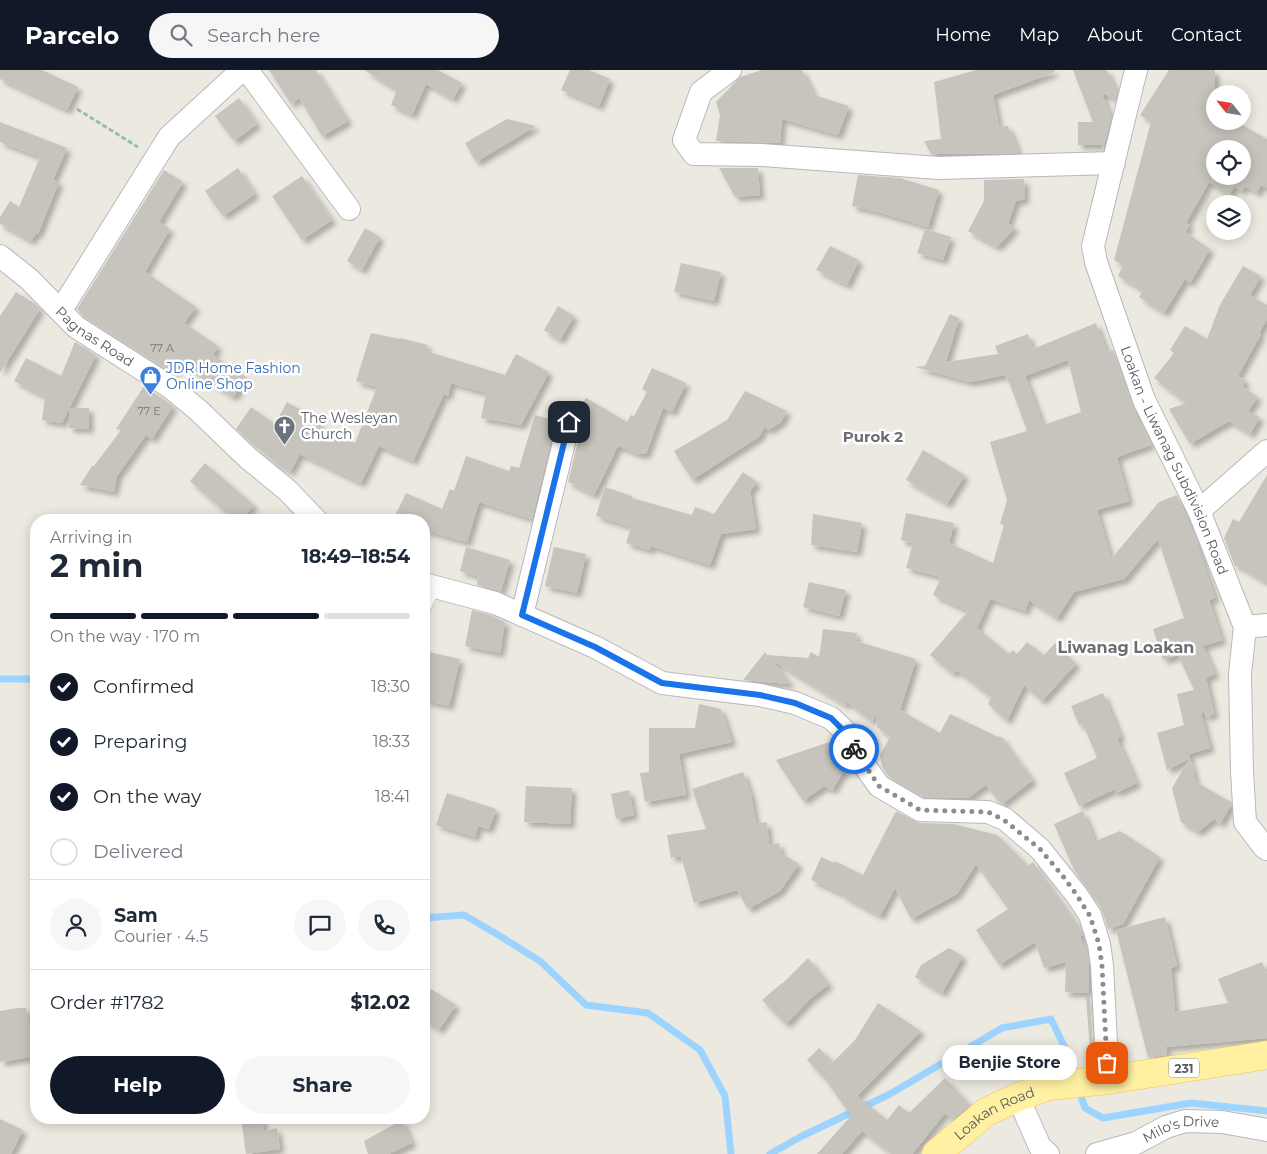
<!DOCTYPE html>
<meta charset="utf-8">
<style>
:root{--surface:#fff;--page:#f6f6f7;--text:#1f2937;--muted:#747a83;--line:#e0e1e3;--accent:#111827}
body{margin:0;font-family:Montserrat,sans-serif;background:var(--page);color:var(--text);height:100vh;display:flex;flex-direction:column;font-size:19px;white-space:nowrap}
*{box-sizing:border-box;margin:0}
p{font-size:16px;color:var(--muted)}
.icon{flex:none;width:28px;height:28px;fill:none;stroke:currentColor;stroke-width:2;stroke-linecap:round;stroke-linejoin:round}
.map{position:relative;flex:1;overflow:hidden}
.sheet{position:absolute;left:30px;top:444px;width:400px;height:610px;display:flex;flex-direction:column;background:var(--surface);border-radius:20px;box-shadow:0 2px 12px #0003}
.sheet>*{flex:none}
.needle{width:32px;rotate:300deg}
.tools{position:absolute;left:1206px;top:15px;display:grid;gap:10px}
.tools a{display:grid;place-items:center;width:45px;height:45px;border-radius:50%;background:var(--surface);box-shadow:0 2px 12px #0003;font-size:25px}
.pin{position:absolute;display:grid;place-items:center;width:42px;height:42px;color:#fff;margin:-21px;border-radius:10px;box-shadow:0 2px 8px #0006}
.courier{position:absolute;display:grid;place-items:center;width:50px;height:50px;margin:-25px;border:4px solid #1a73e8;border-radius:50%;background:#fff;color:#222;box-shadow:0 1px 6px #0007}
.bubble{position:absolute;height:35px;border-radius:18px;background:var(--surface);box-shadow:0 2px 12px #0003;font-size:16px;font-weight:700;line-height:35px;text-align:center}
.summary em{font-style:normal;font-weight:700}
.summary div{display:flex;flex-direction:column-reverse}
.summary{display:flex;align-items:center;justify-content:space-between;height:85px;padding:0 20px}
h1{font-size:32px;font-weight:700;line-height:38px}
.bar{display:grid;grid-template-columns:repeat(4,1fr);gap:8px 5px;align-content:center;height:60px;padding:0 20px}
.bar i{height:6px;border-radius:4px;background:var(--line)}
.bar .on{background:var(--accent)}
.bar p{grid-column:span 4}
.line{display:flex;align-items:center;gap:12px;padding:0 20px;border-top:1px solid var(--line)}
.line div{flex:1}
.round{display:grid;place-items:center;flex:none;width:52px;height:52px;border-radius:26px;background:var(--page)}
ol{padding:0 20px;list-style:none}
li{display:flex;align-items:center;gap:15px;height:55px}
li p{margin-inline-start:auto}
li .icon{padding:5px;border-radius:50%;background:var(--accent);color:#fff;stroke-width:4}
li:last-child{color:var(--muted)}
li i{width:28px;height:28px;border:2px solid var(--line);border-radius:50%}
.primary-button{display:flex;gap:10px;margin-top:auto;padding:10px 20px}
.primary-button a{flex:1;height:58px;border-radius:30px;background:var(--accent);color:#fff;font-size:20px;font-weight:700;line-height:58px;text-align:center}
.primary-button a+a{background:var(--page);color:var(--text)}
header{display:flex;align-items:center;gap:30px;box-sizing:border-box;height:70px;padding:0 25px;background:var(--accent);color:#fff}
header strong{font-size:24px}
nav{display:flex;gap:28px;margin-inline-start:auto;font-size:18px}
.search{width:350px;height:45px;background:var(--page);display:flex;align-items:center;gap:12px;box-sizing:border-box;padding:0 18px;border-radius:28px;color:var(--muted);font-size:19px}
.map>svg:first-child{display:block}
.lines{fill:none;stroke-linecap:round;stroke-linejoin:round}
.stream{stroke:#9dd4ff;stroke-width:7}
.building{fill:#c7c4bd;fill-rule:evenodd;filter:url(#shadow)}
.service-casing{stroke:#b6b8bd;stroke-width:12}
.minor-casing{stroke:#b6b8bd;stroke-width:24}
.primary-casing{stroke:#f1c654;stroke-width:29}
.path{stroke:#94c2a1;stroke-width:3;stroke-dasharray:5 2.5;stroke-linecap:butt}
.service{stroke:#fff;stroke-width:11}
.minor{stroke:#fff;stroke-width:22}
.primary{stroke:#fff0a2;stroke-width:28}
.done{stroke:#8c8d8d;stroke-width:5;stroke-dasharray:0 9}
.route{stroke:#1a73e8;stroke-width:6}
.labels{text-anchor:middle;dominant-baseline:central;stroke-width:5;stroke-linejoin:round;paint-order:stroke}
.number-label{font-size:11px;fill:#747678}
.shield{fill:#fff;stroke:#8b8d90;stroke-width:1}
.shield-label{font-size:12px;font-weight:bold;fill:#595c61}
.street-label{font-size:14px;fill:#595c61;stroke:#fff}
.shop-label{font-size:14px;fill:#366cbe;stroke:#fff;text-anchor:start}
.worship-label{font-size:14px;fill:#5b616d;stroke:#fff;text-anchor:start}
.neighbourhood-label{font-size:15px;font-weight:bold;fill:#6a6e73;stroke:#fff}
.quarter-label{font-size:16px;font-weight:bold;fill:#6a6e73;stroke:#fff}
</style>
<header>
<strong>Parcelo</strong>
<div class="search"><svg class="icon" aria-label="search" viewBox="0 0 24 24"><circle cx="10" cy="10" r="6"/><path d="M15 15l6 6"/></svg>Search here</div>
<nav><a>Home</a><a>Map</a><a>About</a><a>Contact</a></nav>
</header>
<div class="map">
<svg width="1267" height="1084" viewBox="0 0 1267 1084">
<defs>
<filter id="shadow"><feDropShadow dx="4.5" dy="4.5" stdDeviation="2.5" flood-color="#0004"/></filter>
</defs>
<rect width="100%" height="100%" fill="#ece9e0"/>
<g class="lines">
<path class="stream" d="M0,609H29L36,611
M424,848L464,845L495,863L540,891L586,935L648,943L700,980L725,1026L731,1084
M1078,1018L1085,1038L1103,1048L1191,1033L1267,1041
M770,1084L800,1067L890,1024L1002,958L1051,949L1064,976L1075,1008"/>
</g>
<path class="building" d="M0,0H42L78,17L67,40L0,9Z
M269,0H316L348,51L322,66L299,28L291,34Z
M364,0H438L462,13L453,29L426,14L412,45L391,35L397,20Z
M570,0H589L610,9L599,36L561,20Z
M762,0H802L814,25L849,36L838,65L782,49L780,73L716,71L720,45L716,32L740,7Z
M976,0H1054L1055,2L993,25L999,57L1008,56L1019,83L931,84L924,71L941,69L934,12Z
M1073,0H1107L1117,24L1115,30L1105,24L1102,25L1111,48L1103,79L1102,75H1078V52H1093Z
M1169,0H1215V51H1235L1267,69V118L1261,115L1257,123L1245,116L1242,121L1234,116L1230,124L1209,112L1186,153L1190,155L1185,162L1210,179L1190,213L1185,209L1164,243L1139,227L1143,220L1118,206L1123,195L1114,190L1151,52L1140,45ZM1215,79H1242V106H1215Z
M239,28L257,54L234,71L215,46Z
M507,49L536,56L476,92L465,73Z
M0,52L67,78L53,110L59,112L38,164L36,163L31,171L0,154V147L10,131L19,137L40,87L0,72Z
M238,98L255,124L223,146L205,121Z
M719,98H758L760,125L735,127Z
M164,100L183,112L159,152L170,159L145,202L196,237L184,253L218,276L213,285L247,308L233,327L180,292L173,303L84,247L77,239Z
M858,105L900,108L939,120L928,157L878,142L852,136Z
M302,106L332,150L302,170L272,126Z
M1024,109L1025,129L1016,131L1008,153L1015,158L997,177L968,161L984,131V110Z
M365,158L380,167L362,200L347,191Z
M925,159L951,167L943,190L917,183Z
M830,176L859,190L847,215L816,200Z
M681,193L721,202L714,231L674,222Z
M1243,196L1261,206L1250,225L1267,235V249L1259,263L1261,264L1238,306L1246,310L1242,316L1258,327L1248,341L1260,347L1250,364L1229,351L1190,374L1169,339L1186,333L1154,308L1174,283L1170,280L1185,256L1207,269L1220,235Z
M16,222L35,234L40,239L0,303V246Z
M558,236L574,246L560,270L544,260Z
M950,244L959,248L946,292L998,284L995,276L1028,264L1033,279L1096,253L1107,282L1113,280L1138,350L1151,375L1117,387L1129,431L1097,440L1111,489L1159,432L1177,425L1198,475L1197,474L1215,528L1209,530L1222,570L1203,576L1215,604L1206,608L1214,644L1206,647L1204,642L1201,643L1210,678L1189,684L1196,712L1231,732V735L1220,754L1214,749L1198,762L1181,752L1172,718L1189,689L1167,700L1157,663L1184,655L1177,624L1194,620L1178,585L1163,590L1153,559L1184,548L1158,469L1124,509L1074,522L1057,548L1029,530L1025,541L990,529L977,558L1009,584L1013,580L1017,584L1027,572L1044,585L1055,573L1076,594L1042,631L1024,615L1007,651L988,634L991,627L956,600L953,604L930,585L968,541L933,525L941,507L906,498L913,473L901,470L906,443L954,453L949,473L993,493L1004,455L1000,454L1007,430L990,372L1027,361L1009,312H1008L1005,305L970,312L915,297L925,296ZM1068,290L1081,342L1043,355L1025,306Z
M371,263L400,269V268L428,275L426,281L505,305L516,284L549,302L521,355L481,348L486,323L451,313L448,326L444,324L413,391L379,376L361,413L300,384L290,402L274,392L236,359L251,337L275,354L287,332L319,350L317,355L355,373L377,317L356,311Z
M75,272L96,285L62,353L42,350L45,327L14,311L26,288L61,306Z
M652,298L686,313L672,342L663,338L646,384H638L618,376L594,425L568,412L582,355L581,348L577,342L586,328L627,352L631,345L634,346L647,322L642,319Z
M144,316L173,336L152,369L146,365L117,406L114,422L80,415L92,396H94L121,360L116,359Z
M745,321L787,341L781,352L769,360L764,357L760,366L692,410L674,381L727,350Z
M69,338H89V359L69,358Z
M535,345L556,351L532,449L479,432L467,472L424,460V450H393L406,423L442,439L450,419L454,421L466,386L509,401L511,396L519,398Z
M923,380L965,405L947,434L906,410Z
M205,393L254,435L241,450H234L190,411Z
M743,402L757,412L750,421L756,459L721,464L710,495L651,476L650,480L626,473L631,457L596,446L605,417L632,426V428L692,445L695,437L714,444Z
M1267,405V513L1240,497L1235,496L1224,468L1233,449L1239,452Z
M813,444L862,453L857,482L811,475Z
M466,477L510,490L501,521L477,515L478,506L460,501Z
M554,477L586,484L577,523L545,516Z
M809,512L846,520L839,546L803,537Z
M472,540L491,545L505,552L500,583L465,576Z
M823,559L857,563L856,571L916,589L900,640L940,663L950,644L998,667L1000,666L1005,670L1004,671L1033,710L1002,734L999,732L986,715L968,728L924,727L888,706L882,697L880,685L890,667L877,657L876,645L872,652L847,632L845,635L772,590L791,614L743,610L765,582L767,585L808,588L811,582L819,587Z
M424,581L460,589L449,636L424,630Z
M1103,623L1121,667L1117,669L1137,713L1116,723L1115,719L1079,736L1064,703L1097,688L1083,654L1079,655L1071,636Z
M699,634L721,639L732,672L679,684L686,725L645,732L640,703L649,702V658H695Z
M835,670L840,681L829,689L845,699L832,720L824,716L803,731L776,690Z
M743,702L751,725L756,754L767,752L769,775L779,773L781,783L799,794L780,821L748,839L737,820L694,833L681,786L671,788L667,765L706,759L692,719Z
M526,716L572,718L570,754L524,752Z
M629,720L634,745L616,749L611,724Z
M447,723L496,739L489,759L478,756L475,767L436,755Z
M896,741L919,753L954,754L997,765L1028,796L1033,792L1081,860L1083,866H1080L1088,887L1089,897V923L1065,922L1066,892L1044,898L1035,872L999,895L976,860L1008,839L976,794L957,824L911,849L895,818L880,846L843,826L844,825L811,810L821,787L834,793L835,791L863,805Z
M1083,741L1095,771L1120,761L1160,787L1123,854L1108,859L1101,838L1074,800L1054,754Z
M1165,847L1177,896L1171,898L1175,942L1228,933L1218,909L1262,892L1267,904V968L1166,977L1167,985L1148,988L1116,860Z
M949,878L963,886L942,923L915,907L921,895Z
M808,888L829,914L810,929L786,954L762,930L782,913H783Z
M431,919L456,935L439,960L424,950V929Z
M1086,927H1090L1093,979H1090Z
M878,933L921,961L857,1026L887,1050L899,1035L909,1043L945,1008L970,1035L952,1050L945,1043L912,1084H891L862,1061L842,1084H817L851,1046L825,1009L807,990L819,978L833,992L855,970Z
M17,938H26L32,970L36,969V986L0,992V941Z
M241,1048H262L264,1061L277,1058L280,1079L246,1084Z
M0,1049L23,1060L11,1084H0Z
M402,1050L412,1073L389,1084H368L364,1071Z"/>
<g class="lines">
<defs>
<path id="service" d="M424,541L434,518"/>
<g id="minor">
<path d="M247,0L349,139"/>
<path d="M730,0L701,22L684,70L694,84L761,85L939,98L1114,93"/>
<path id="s1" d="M1136,0L1093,176L1096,192L1144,330L1199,441L1245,557L1240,604L1242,701L1245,752L1264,777L1267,779"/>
<path id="s2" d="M0,186L29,209L76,257L170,317L198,340L248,388L287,420L316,450"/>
<path d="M61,240L169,67L242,0"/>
<path d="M1199,441L1267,381"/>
<path d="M424,514L495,533L595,577L662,613L760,625L795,633L831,648L847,663L853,679L879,716L903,730L920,740L988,742L1005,749L1040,779L1076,824L1090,845L1099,874L1102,896L1108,1010"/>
<path d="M522,545L569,352"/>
<path d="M1245,557L1267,555"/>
<path d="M1018,1027L1040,1077L1048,1084"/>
<path id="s3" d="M1097,1084L1136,1073L1166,1057L1185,1051L1222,1052L1267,1060"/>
</g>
<g id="primary">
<path id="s4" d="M936,1084L986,1042L1018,1027L1049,1016L1108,1010L1267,985"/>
</g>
</defs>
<use href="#service" class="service-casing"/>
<use href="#minor" class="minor-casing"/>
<use href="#primary" class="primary-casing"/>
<path class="path" d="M77,39L138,77"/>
<use href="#service" class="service"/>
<use href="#minor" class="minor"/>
<use href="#primary" class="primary"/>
</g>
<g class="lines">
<path class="done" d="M854,679L879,716L920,740L988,742L1004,750L1040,779L1062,805L1076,824L1090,846L1099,874L1102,896L1107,993"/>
<path class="route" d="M569,352L522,545L595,577L662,613L760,625L795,633L831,648L846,663L854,679"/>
</g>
<defs>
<symbol id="shop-pin" viewBox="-11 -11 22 30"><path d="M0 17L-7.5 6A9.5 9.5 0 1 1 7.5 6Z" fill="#3f7fe0" stroke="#fff"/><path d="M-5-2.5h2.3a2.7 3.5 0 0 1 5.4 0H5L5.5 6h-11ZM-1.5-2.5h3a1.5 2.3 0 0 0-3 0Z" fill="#fff"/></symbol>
<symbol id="church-pin" viewBox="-11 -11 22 30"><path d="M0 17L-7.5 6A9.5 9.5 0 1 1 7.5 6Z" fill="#6b7280" stroke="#fff"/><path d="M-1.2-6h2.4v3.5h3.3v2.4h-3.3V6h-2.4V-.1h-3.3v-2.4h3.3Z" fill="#fff"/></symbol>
</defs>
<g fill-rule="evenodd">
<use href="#shop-pin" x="138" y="294" width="25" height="34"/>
<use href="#church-pin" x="272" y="344" width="25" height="34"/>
</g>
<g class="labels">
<g class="number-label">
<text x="162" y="278">77 A</text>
<text x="149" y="341">77 E</text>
</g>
<rect class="shield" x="1169" y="988.5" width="30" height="19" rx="4"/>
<g class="shield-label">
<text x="1184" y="998">231</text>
</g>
<g class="street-label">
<text stroke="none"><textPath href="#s2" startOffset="125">Pagnas Road</textPath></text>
<text stroke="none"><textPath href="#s1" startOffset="411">Loakan - Liwanag Subdivision Road</textPath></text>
<text stroke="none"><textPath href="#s4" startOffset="72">Loakan Road</textPath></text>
<text stroke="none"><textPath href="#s3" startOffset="89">Milo's Drive</textPath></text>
</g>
<g class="shop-label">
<text x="166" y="298">JDR Home Fashion<tspan x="166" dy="16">Online Shop</tspan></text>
</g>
<g class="worship-label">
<text x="301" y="348">The Wesleyan<tspan x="301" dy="16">Church</tspan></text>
</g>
<g class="neighbourhood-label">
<text x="873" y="366">Purok 2</text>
</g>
<g class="quarter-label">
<text x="1126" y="577">Liwanag Loakan</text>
</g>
</g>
</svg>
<div class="tools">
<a><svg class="needle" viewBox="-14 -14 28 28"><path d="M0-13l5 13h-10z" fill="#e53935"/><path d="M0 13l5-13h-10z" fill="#747a83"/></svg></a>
<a><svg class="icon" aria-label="locate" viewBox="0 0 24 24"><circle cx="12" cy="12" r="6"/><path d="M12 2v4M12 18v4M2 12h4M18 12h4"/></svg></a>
<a><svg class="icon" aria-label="layers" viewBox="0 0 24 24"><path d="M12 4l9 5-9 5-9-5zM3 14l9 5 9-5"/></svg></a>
</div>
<div class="pin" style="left:1107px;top:993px;background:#ea580c"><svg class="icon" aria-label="bag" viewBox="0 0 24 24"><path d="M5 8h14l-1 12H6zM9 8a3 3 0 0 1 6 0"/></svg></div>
<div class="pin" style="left:569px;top:352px;background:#1f2937"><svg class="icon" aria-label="home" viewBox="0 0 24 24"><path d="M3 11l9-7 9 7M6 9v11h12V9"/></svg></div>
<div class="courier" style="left:854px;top:679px"><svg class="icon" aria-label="bike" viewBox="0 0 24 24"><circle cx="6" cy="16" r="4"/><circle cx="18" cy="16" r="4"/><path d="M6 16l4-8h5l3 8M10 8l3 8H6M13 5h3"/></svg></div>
<div class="bubble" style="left:942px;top:975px;width:135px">Benjie Store</div>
<section class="sheet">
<div class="summary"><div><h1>2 min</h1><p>Arriving in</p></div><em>18:49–18:54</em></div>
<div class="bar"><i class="on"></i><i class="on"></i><i class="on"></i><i></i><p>On the way · 170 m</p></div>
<ol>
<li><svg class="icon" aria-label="check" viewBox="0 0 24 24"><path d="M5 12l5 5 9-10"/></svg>Confirmed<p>18:30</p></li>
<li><svg class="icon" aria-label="check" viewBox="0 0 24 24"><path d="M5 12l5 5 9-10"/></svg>Preparing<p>18:33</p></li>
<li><svg class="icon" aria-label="check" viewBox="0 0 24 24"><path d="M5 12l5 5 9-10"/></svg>On the way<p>18:41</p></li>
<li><i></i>Delivered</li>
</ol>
<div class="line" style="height:90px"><a class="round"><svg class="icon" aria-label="person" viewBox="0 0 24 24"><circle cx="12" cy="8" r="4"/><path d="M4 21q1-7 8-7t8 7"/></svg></a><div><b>Sam</b><p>Courier · 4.5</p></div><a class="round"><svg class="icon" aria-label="chat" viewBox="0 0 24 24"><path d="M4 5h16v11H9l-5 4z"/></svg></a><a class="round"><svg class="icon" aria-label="phone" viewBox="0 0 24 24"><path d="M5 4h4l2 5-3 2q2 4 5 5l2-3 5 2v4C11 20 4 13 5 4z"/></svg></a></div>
<div class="line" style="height:65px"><div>Order #1782</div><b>$12.02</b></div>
<div class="primary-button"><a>Help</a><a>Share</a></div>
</section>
</div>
